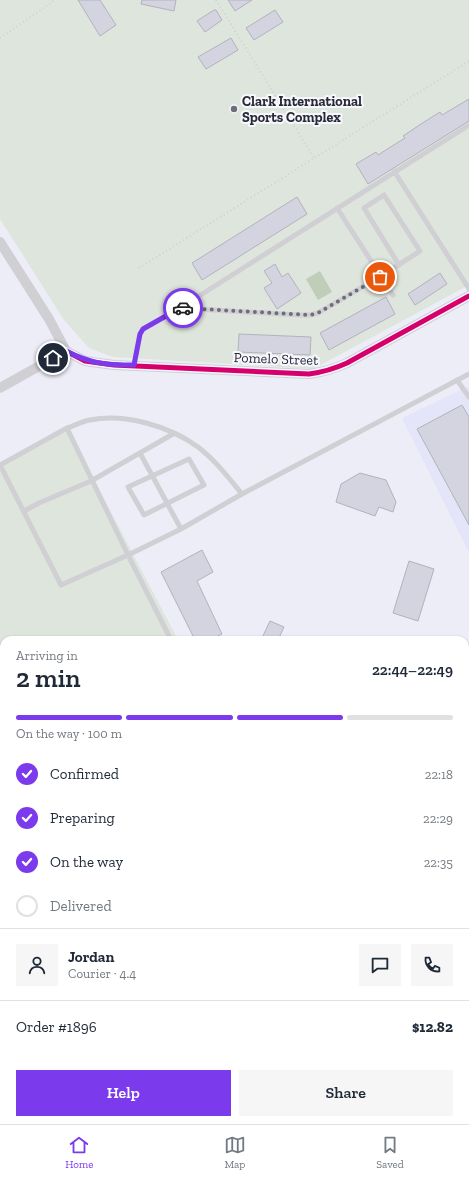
<!DOCTYPE html>
<meta charset="utf-8">
<style>
:root{--surface:#fff;--page:#f6f6f7;--text:#1f2937;--muted:#747a83;--line:#e0e1e3;--accent:#7c3aed}
body{margin:0;font-family:"Zilla Slab",serif;background:var(--page);color:var(--text);height:100vh;display:flex;flex-direction:column;font-size:15px;white-space:nowrap}
*{box-sizing:border-box;margin:0}
p{font-size:13px;color:var(--muted)}
.icon{flex:none;width:22px;height:22px;fill:none;stroke:currentColor;stroke-width:2;stroke-linecap:round;stroke-linejoin:round}
.map{position:relative;flex:1;overflow:hidden}
.panel{position:absolute;left:0px;top:636px;width:469px;height:488px;display:flex;flex-direction:column;background:var(--surface);border-radius:12px 12px 0 0;box-shadow:0 1px 3px #0004}
.panel>*{flex:none}
.pin{position:absolute;display:grid;place-items:center;width:34px;height:34px;color:#fff;margin:-17px;border:2px solid #fff;border-radius:50%;box-shadow:0 1px 4px #0007}
.courier{position:absolute;display:grid;place-items:center;width:40px;height:40px;margin:-20px;border:3px solid #7c3aed;border-radius:50%;background:#fff;color:#222;box-shadow:0 1px 5px #0007}
.overview em{font-style:normal;font-weight:600}
.overview div{display:flex;flex-direction:column-reverse}
.overview{display:flex;align-items:center;justify-content:space-between;height:68px;padding:0 16px}
h1{font-size:26px;font-weight:600;line-height:30px}
.bar{display:grid;grid-template-columns:repeat(4,1fr);gap:6px 4px;align-content:center;height:48px;padding:0 16px}
.bar i{height:5px;border-radius:3px;background:var(--line)}
.bar .active{background:var(--accent)}
.bar p{grid-column:span 4}
.line{display:flex;align-items:center;gap:10px;padding:0 16px;border-top:1px solid var(--line)}
.line div{flex:1}
.round{display:grid;place-items:center;flex:none;width:42px;height:42px;border-radius:0px;background:var(--page)}
ol{padding:0 16px;list-style:none}
li{display:flex;align-items:center;gap:12px;height:44px}
li p{margin-inline-start:auto}
li .icon{padding:4px;border-radius:50%;background:var(--accent);color:#fff;stroke-width:4}
li:last-child{color:var(--muted)}
li i{width:22px;height:22px;border:2px solid var(--line);border-radius:50%}
.cta{display:flex;gap:8px;margin-top:auto;padding:8px 16px}
.cta a{flex:1;height:46px;border-radius:0px;background:var(--accent);color:#fff;font-size:16px;font-weight:600;line-height:46px;text-align:center}
.cta a+a{background:var(--page);color:var(--text)}
.tab-bar{display:flex;justify-content:space-around;align-items:center;height:56px;border-top:1px solid var(--line);background:var(--surface);font-size:11px;color:var(--muted)}
.tab-bar a{display:grid;justify-items:center;gap:2px}
.tab-bar .active{color:var(--accent)}
.map>svg:first-child{display:block}
.built{fill:#e5e5f9}
.green{fill:#dee5dc}
.water{fill:#c0cdb8}
.building{fill:#d4d4e0;stroke:#b2b2bd}
.lines{fill:none;stroke-linecap:round;stroke-linejoin:round}
.path{stroke:#d0d0d4;stroke-width:2;stroke-dasharray:1 3;stroke-linecap:butt}
.service{stroke:#cfcfd4;stroke-width:5}
.minor{stroke:#cfcfd4;stroke-width:10}
.cycleway-casing{stroke:#f7f7fe;stroke-width:8}
.cycleway{stroke:#d6006c;stroke-width:5}
.done{stroke:#6e6d79;stroke-width:4;stroke-dasharray:0 7.2}
.route{stroke:#7c3aed;stroke-width:5}
.poi-dot{fill:#6e6d79;stroke:#f7f7fe;stroke-width:1.5}
.labels{text-anchor:middle;dominant-baseline:central;stroke-width:4;stroke-linejoin:round;paint-order:stroke}
.poi-label{font-size:14px;font-weight:bold;fill:#292835;stroke:#f7f7fe;text-anchor:start}
.street-label{font-size:14px;fill:#292835;stroke:#f7f7fe}
</style>
<div class="map">
<svg width="469" height="1124" viewBox="0 0 469 1124">
<rect width="100%" height="100%" fill="#ededf8"/>
<path class="built" d="M469,386V553L402,418Z"/>
<path class="green" d="M0,0H469V285L313,369L113,357L89,348L64,320L0,219Z
M67,428L178,640H4V1120H213L214,1124H0V464Z"/>
<path class="water" d="M320,271L332,292L318,300L306,279Z"/>
<path class="building" d="M78,0H100L116,25L100,36Z
M142,0H176L174,11L141,4Z
M228,0H252L235,11Z
M214,10H216L222,20L205,32L197,21Z
M275,10L283,22L254,40L246,28Z
M231,38L238,50L206,69L198,57Z
M469,99V121L368,184L356,164L376,152L378,155L405,138L403,136L421,124L440,112L442,115Z
M297,197L307,214L202,280L192,263Z
M275,264L282,277L288,273L301,293L277,309L264,288L272,283L264,271Z
M440,273L447,284L415,305L408,294Z
M386,297L395,314L329,350L320,333Z
M239,334L311,337L310,355L238,352Z
M462,405L469,417V525L417,429Z
M360,473L386,480L396,502L393,512L379,507L375,516L336,502L341,484Z
M202,550L213,572L197,581L222,634L210,640H195L161,572Z
M409,561L434,569L418,621L393,613Z
M270,621L284,627L278,640H261Z"/>
<g class="lines">
<path class="path" d="M216,0L314,158
M0,38L55,0
M139,268L469,61"/>
<path class="service" d="M394,171L469,289
M337,208L393,295
M180,308L300,315H310L318,313C352,293 387,273 420,251L384,195L364,208L399,265
M134,365L140,334L143,329L180,308L469,125
M457,380L469,397
M67,428C74,426 82,421 90,420C125,413 169,426 198,447C215,460 228,477 242,494
M140,453L181,529
M189,459L204,485L144,515L128,487Z
M0,465L61,585L128,555L181,529L242,494L469,374
M0,465L67,428L128,555L171,640
M24,511L39,503L91,481L173,434
M465,653L469,652
M465,720L469,734
M196,1120L199,1124"/>
<path class="minor" d="M0,242L49,319L66,351
M66,351L85,361L114,365L309,374C324,372 334,369 347,363L469,296
M0,388L66,351"/>
<defs>
<path id="cycleway" d="M66,351L85,361L114,365L309,374C324,372 334,369 347,363L469,296"/>
</defs>
<use href="#cycleway" class="cycleway-casing"/>
<use href="#cycleway" class="cycleway"/>
</g>
<g class="lines">
<path class="done" d="M183,308L310,315L318,313L380,277"/>
<path class="route" d="M53,358L66,351C92,364 106,365 134,365L140,334L143,329L180,308H183"/>
</g>
<circle class="poi-dot" cx="234" cy="109" r="4"/>
<g class="labels">
<g class="poi-label">
<text x="242" y="101">Clark International<tspan x="242" dy="16">Sports Complex</tspan></text>
</g>
<g class="street-label">
<text transform="translate(276 359) rotate(2)">Pomelo Street</text>
</g>
</g>
</svg>
<div class="pin" style="left:380px;top:277px;background:#ea580c"><svg class="icon" aria-label="bag" viewBox="0 0 24 24"><path d="M5 8h14l-1 12H6zM9 8a3 3 0 0 1 6 0"/></svg></div>
<div class="pin" style="left:53px;top:358px;background:#1f2937"><svg class="icon" aria-label="home" viewBox="0 0 24 24"><path d="M3 11l9-7 9 7M6 9v11h12V9"/></svg></div>
<div class="courier" style="left:183px;top:308px"><svg class="icon" aria-label="car" viewBox="0 0 24 24"><path d="M5 17H2v-5l4-1 3-4h7l3 4 3 1v5h-3M9 17h6M6 11h13"/><circle cx="7" cy="17" r="2"/><circle cx="17" cy="17" r="2"/></svg></div>
<section class="panel">
<div class="overview"><div><h1>2 min</h1><p>Arriving in</p></div><em>22:44–22:49</em></div>
<div class="bar"><i class="active"></i><i class="active"></i><i class="active"></i><i></i><p>On the way · 100 m</p></div>
<ol>
<li><svg class="icon" aria-label="check" viewBox="0 0 24 24"><path d="M5 12l5 5 9-10"/></svg>Confirmed<p>22:18</p></li>
<li><svg class="icon" aria-label="check" viewBox="0 0 24 24"><path d="M5 12l5 5 9-10"/></svg>Preparing<p>22:29</p></li>
<li><svg class="icon" aria-label="check" viewBox="0 0 24 24"><path d="M5 12l5 5 9-10"/></svg>On the way<p>22:35</p></li>
<li><i></i>Delivered</li>
</ol>
<div class="line" style="height:72px"><a class="round"><svg class="icon" aria-label="person" viewBox="0 0 24 24"><circle cx="12" cy="8" r="4"/><path d="M4 21q1-7 8-7t8 7"/></svg></a><div><b>Jordan</b><p>Courier · 4.4</p></div><a class="round"><svg class="icon" aria-label="chat" viewBox="0 0 24 24"><path d="M4 5h16v11H9l-5 4z"/></svg></a><a class="round"><svg class="icon" aria-label="phone" viewBox="0 0 24 24"><path d="M5 4h4l2 5-3 2q2 4 5 5l2-3 5 2v4C11 20 4 13 5 4z"/></svg></a></div>
<div class="line" style="height:52px"><div>Order #1896</div><b>$12.82</b></div>
<div class="cta"><a>Help</a><a>Share</a></div>
</section>
</div>
<nav class="tab-bar">
<a class="active"><svg class="icon" aria-label="home" viewBox="0 0 24 24"><path d="M3 11l9-7 9 7M6 9v11h12V9"/></svg>Home</a>
<a><svg class="icon" aria-label="map" viewBox="0 0 24 24"><path d="M3 6l6-2 6 2 6-2v14l-6 2-6-2-6 2zM9 4v14M15 6v14"/></svg>Map</a>
<a><svg class="icon" aria-label="saved" viewBox="0 0 24 24"><path d="M7 4h10v16l-5-4-5 4z"/></svg>Saved</a>
</nav>
